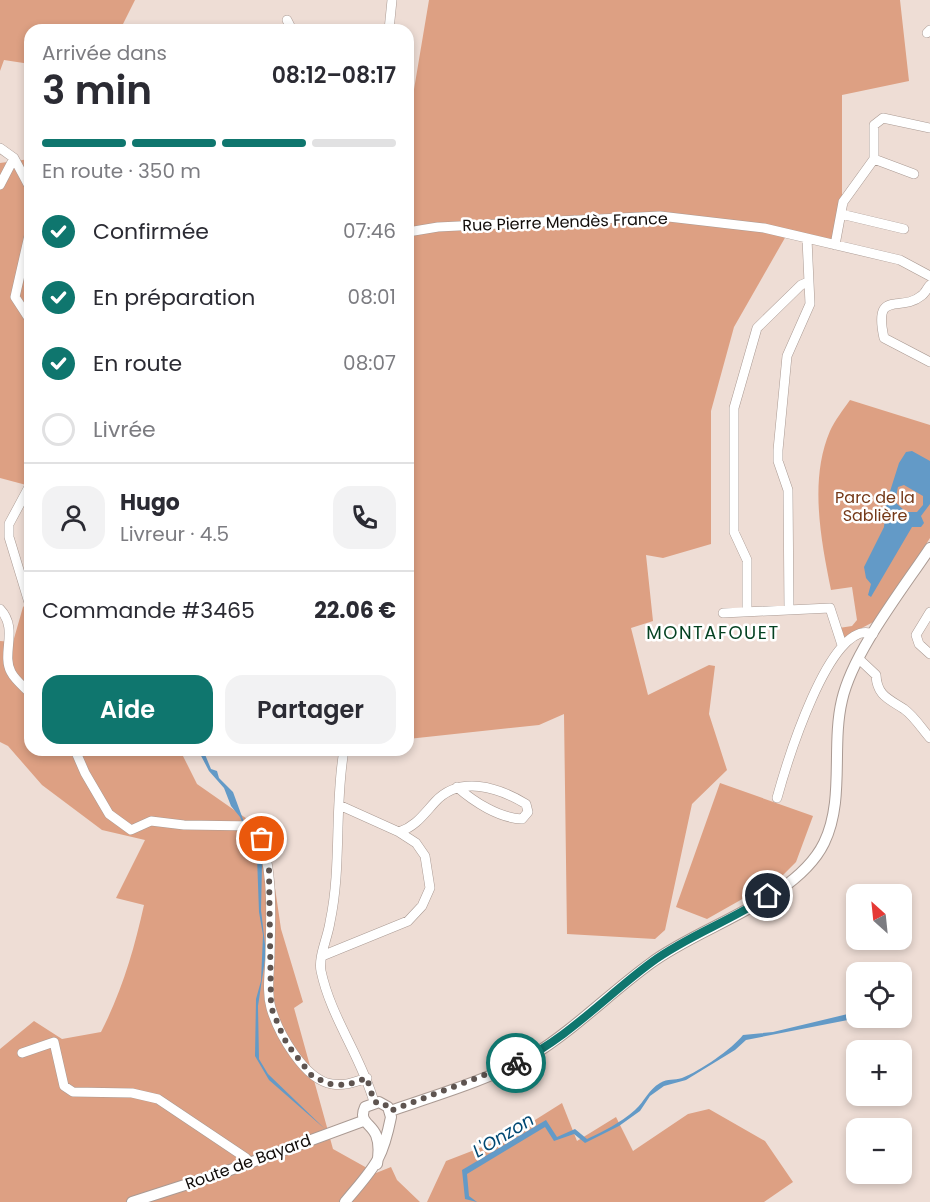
<!DOCTYPE html>
<html lang="fr">
<meta charset="utf-8">
<style>
:root{--surface:#fff;--page:#f2f2f3;--text:#2b2b33;--muted:#7c7c81;--line:#e1e1e2;--accent:#0f766e}
body{margin:0;font-family:Poppins,sans-serif;background:var(--page);color:var(--text);height:100vh;display:flex;flex-direction:column;font-size:22px;white-space:nowrap}
*{box-sizing:border-box;margin:0}
p{font-size:20px;color:var(--muted)}
.icon{flex:none;width:33px;height:33px;fill:none;stroke:currentColor;stroke-width:2;stroke-linecap:round;stroke-linejoin:round}
.map{position:relative;flex:1;overflow:hidden}
.panel{position:absolute;left:24px;top:24px;width:390px;height:732px;display:flex;flex-direction:column;background:var(--surface);border-radius:18px;box-shadow:0 3px 9px #0003}
.panel>*{flex:none}
.needle{width:39px;rotate:333deg}
.fabs{position:absolute;left:846px;top:884px;display:grid;gap:12px}
.fabs a{display:grid;place-items:center;width:66px;height:66px;border-radius:12px;background:var(--surface);box-shadow:0 3px 9px #0003;font-size:30px}
.pin{position:absolute;display:grid;place-items:center;width:51px;height:51px;color:#fff;margin:-26px;border:3px solid #fff;border-radius:50%;box-shadow:0 2px 6px #0007}
.courier{position:absolute;display:grid;place-items:center;width:60px;height:60px;margin:-30px;border:4px solid #0f766e;border-radius:50%;background:#fff;color:#222;box-shadow:0 2px 8px #0007}
.headline em{font-style:normal;font-weight:600}
.headline div{display:flex;flex-direction:column-reverse}
.headline{display:flex;align-items:center;justify-content:space-between;height:102px;padding:0 18px}
h1{font-size:39px;font-weight:600;line-height:45px}
.bar{display:grid;grid-template-columns:repeat(4,1fr);gap:9px 6px;align-content:center;height:72px;padding:0 18px}
.bar i{height:8px;border-radius:4px;background:var(--line)}
.bar .on{background:var(--accent)}
.bar p{grid-column:span 4}
.line{display:flex;align-items:center;gap:15px;padding:0 18px;border-top:2px solid var(--line)}
.line div{flex:1}
.round{display:grid;place-items:center;flex:none;width:63px;height:63px;border-radius:18px;background:var(--page)}
ol{padding:0 18px;list-style:none}
li{display:flex;align-items:center;gap:18px;height:66px}
li p{margin-inline-start:auto}
li .icon{padding:6px;border-radius:50%;background:var(--accent);color:#fff;stroke-width:4}
li:last-child{color:var(--muted)}
li i{width:33px;height:33px;border:3px solid var(--line);border-radius:50%}
.cta{display:flex;gap:12px;margin-top:auto;padding:12px 18px}
.cta a{flex:1;height:69px;border-radius:18px;background:var(--accent);color:#fff;font-size:24px;font-weight:600;line-height:69px;text-align:center}
.cta a+a{background:var(--page);color:var(--text)}
.map>svg:first-child{display:block}
.green{fill:#dda083}
.water{fill:#639ac7;fill-rule:evenodd}
.lines{fill:none;stroke-linecap:round;stroke-linejoin:round}
.minor-casing{stroke:#aa9a93;stroke-width:10}
.major-casing{stroke:#aa9a93;stroke-width:12}
.minor{stroke:#fff;stroke-width:9}
.major{stroke:#fff;stroke-width:10}
.done{stroke:#5e5450;stroke-width:6;stroke-dasharray:0 10.8}
.route{stroke:#0f766e;stroke-width:8}
.labels{text-anchor:middle;dominant-baseline:central;stroke-width:5;stroke-linejoin:round;paint-order:stroke}
.street-label{font-size:16px;fill:#100b08;stroke:#fff}
.park-label{font-size:16px;fill:#753918;stroke:#fff}
.neighbourhood-label{font-size:18px;letter-spacing:1.5px;fill:#054222;stroke:#fff}
.water-label{font-size:18px;font-style:italic;fill:#014873;stroke:#fff}
</style>
<div class="map">
<svg width="930" height="1202" viewBox="0 0 930 1202">
<rect width="100%" height="100%" fill="#eeddd5"/>
<path class="green" d="M0,0H135L120,30H30V64L4,60L0,71Z
M429,0H900L909,81L842,95V195L832,240L786,236L734,327L711,411V544L663,558L646,555L653,621L631,628L648,695L709,665L715,666L709,714L727,770L692,804L665,930L655,939L567,934L564,714L539,725L408,739V125Z
M30,159V486L0,478V163Z
M850,400L930,425V538L877,620L843,638L839,628L852,626L857,620L852,587L831,590C821,540 809,480 830,431C835,420 843,410 850,400Z
M30,601V750H180L197,784L267,833L281,929L303,1002L294,1008L333,1149L376,1173L391,1167L397,1180L420,1202H0V1049L34,1021L62,1039L101,1032C122,991 134,950 144,905L116,898L145,840L102,830L42,785L8,746L0,742V641L13,642L23,607Z
M720,783L813,816L796,862L781,877L707,919L676,907Z
M562,1103L577,1141L616,1117L633,1151L688,1114L709,1109L765,1141L793,1182L764,1202H427L446,1161L508,1137Z"/>
<path class="water" d="M912,451L930,461V504L921,516L924,523L921,527H912L871,597L868,595L871,584L866,578L864,567L884,527L886,504L899,463L906,452ZM904,485L923,496V505L917,512H906L895,502L898,487Z
M198,750L204,752L211,769L217,771L219,778L233,792L244,822H257L244,827L259,851L262,865L261,910L266,953L258,1006L259,1059L268,1074L325,1129L269,1080L255,1056L256,999L261,981L263,935L259,912L257,857L240,817L231,806L224,788L209,771Z
M856,1012L857,1017L853,1019L746,1040L735,1050L686,1080L664,1086L650,1096L640,1111L619,1126L585,1143L574,1134L554,1141L545,1127L467,1174L469,1196L477,1202L465,1199L462,1170L546,1120L557,1137L575,1129L587,1139C604,1131 620,1123 635,1110C645,1101 648,1090 660,1083C668,1078 674,1081 682,1078C700,1071 732,1049 743,1035L773,1032Z"/>
<g class="lines">
<defs>
<path id="minor" d="M287,20L292,30
M389,30L392,0
M927,33L930,30
M0,148L14,158L30,188
M874,159L914,174
M0,185L14,158
M841,214L904,229
M30,231L15,297L30,320
M408,232L438,227L660,216L764,228L900,260L930,276
M835,245L843,202L874,159V125L883,118L930,128
M930,285C927,288 925,294 921,296C901,313 873,288 884,338L930,362
M30,485L9,524V537L30,606
M0,609C19,629 1,653 11,672C15,680 23,686 30,693
M789,610L788,490L778,461V450L787,356L810,304L807,239
M747,611V560L734,532V408L757,328L801,285L808,282
M930,612L916,635L919,644L930,654
M723,613L830,608L842,645
M859,659L876,675C877,696 889,699 904,709C914,716 922,729 930,738
M75,750L85,773L109,814L131,830L151,821L184,825L255,826C274,861 271,913 270,953C270,971 266,990 271,1008C278,1032 304,1080 332,1084C345,1086 355,1082 367,1078
M344,750C334,807 342,866 330,922C328,937 318,957 321,971C331,1018 361,1056 374,1102
M777,798C785,769 830,616 873,634
M399,832C416,826 423,815 435,802C460,775 498,787 526,804L528,812L522,819C499,818 474,802 457,787
M322,956L408,921L422,906L430,888L425,856L416,843L399,832L339,805
M22,1053L54,1042L64,1086L73,1092L132,1093L158,1099L246,1158L248,1163"/>
<path id="major" d="M390,1111C434,1096 494,1078 533,1055C575,1029 611,992 651,963C700,926 796,900 824,843C845,800 831,746 842,700C853,652 902,590 930,548
M132,1202L222,1173L363,1121
M345,1202C374,1167 382,1162 391,1117L388,1107L379,1102L365,1107C358,1122 371,1123 376,1135C380,1145 379,1154 377,1164"/>
</defs>
<use href="#minor" class="minor-casing"/>
<use href="#major" class="major-casing"/>
<use href="#minor" class="minor"/>
<use href="#major" class="major"/>
</g>
<g class="lines">
<path class="done" d="M262,839L269,870L271,1007L280,1029L287,1044L312,1076L329,1084L347,1085L367,1078L374,1102L384,1103L390,1111L516,1063"/>
<path class="route" d="M516,1063C567,1039 607,995 652,962C689,935 731,921 768,896"/>
</g>
<g class="labels">
<g class="street-label">
<text transform="translate(565 222) rotate(-2)">Rue Pierre Mendès France</text>
<text transform="translate(248 1162) rotate(-20)">Route de Bayard</text>
</g>
<g class="park-label">
<text x="875" y="497">Parc de la<tspan x="875" dy="18">Sablière</tspan></text>
</g>
<g class="neighbourhood-label">
<text x="713" y="632">MONTAFOUET</text>
</g>
<g class="water-label">
<text transform="translate(503 1135) rotate(-31)">L'Onzon</text>
</g>
</g>
</svg>
<div class="fabs">
<a><svg class="needle" viewBox="-14 -14 28 28"><path d="M0-13l5 13h-10z" fill="#e53935"/><path d="M0 13l5-13h-10z" fill="#7c7c81"/></svg></a>
<a><svg class="icon" aria-label="locate" viewBox="0 0 24 24"><circle cx="12" cy="12" r="6"/><path d="M12 2v4M12 18v4M2 12h4M18 12h4"/></svg></a>
<a>+</a>
<a>−</a>
</div>
<div class="pin" style="left:262px;top:839px;background:#ea580c"><svg class="icon" aria-label="bag" viewBox="0 0 24 24"><path d="M5 8h14l-1 12H6zM9 8a3 3 0 0 1 6 0"/></svg></div>
<div class="pin" style="left:768px;top:896px;background:#1f2937"><svg class="icon" aria-label="home" viewBox="0 0 24 24"><path d="M3 11l9-7 9 7M6 9v11h12V9"/></svg></div>
<div class="courier" style="left:516px;top:1063px"><svg class="icon" aria-label="bike" viewBox="0 0 24 24"><circle cx="6" cy="16" r="4"/><circle cx="18" cy="16" r="4"/><path d="M6 16l4-8h5l3 8M10 8l3 8H6M13 5h3"/></svg></div>
<section class="panel">
<div class="headline"><div><h1>3 min</h1><p>Arrivée dans</p></div><em>08:12–08:17</em></div>
<div class="bar"><i class="on"></i><i class="on"></i><i class="on"></i><i></i><p>En route · 350 m</p></div>
<ol>
<li><svg class="icon" aria-label="check" viewBox="0 0 24 24"><path d="M5 12l5 5 9-10"/></svg>Confirmée<p>07:46</p></li>
<li><svg class="icon" aria-label="check" viewBox="0 0 24 24"><path d="M5 12l5 5 9-10"/></svg>En préparation<p>08:01</p></li>
<li><svg class="icon" aria-label="check" viewBox="0 0 24 24"><path d="M5 12l5 5 9-10"/></svg>En route<p>08:07</p></li>
<li><i></i>Livrée</li>
</ol>
<div class="line" style="height:108px"><a class="round"><svg class="icon" aria-label="person" viewBox="0 0 24 24"><circle cx="12" cy="8" r="4"/><path d="M4 21q1-7 8-7t8 7"/></svg></a><div><b>Hugo</b><p>Livreur · 4.5</p></div><a class="round"><svg class="icon" aria-label="phone" viewBox="0 0 24 24"><path d="M5 4h4l2 5-3 2q2 4 5 5l2-3 5 2v4C11 20 4 13 5 4z"/></svg></a></div>
<div class="line" style="height:78px"><div>Commande #3465</div><b>22.06 €</b></div>
<div class="cta"><a>Aide</a><a>Partager</a></div>
</section>
</div>
